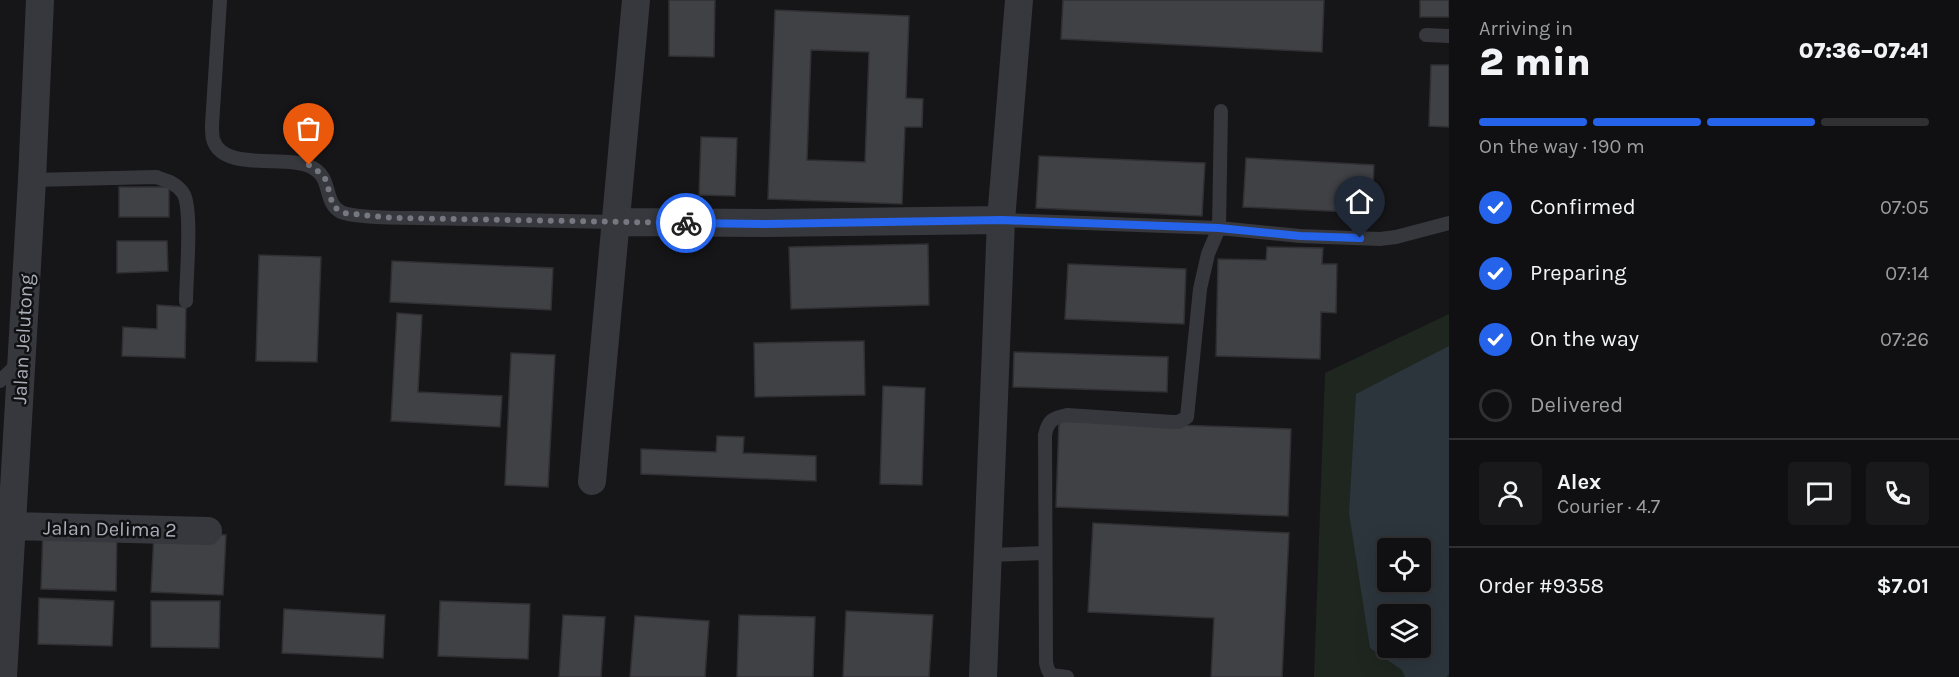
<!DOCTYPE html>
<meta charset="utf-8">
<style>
:root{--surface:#101012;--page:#19191b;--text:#f1f3f6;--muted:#9c9d9f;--line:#303032;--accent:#2563eb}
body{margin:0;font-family:Karla,sans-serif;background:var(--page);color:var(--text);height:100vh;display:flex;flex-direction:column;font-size:22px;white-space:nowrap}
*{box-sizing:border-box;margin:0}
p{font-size:20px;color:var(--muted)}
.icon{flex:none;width:33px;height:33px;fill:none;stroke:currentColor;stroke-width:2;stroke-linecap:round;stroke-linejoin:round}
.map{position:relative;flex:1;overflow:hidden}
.sheet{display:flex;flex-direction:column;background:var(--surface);width:510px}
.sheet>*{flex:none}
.buttons{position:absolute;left:1377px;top:538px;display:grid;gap:12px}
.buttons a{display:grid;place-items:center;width:54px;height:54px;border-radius:6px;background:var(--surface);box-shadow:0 6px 24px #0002,0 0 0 2px var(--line);font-size:30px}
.pin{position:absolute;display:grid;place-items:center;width:51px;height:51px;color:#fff;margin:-62px -26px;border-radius:50% 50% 50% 0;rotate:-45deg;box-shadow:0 0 6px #0007}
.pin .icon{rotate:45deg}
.courier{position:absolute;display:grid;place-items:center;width:60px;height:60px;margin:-30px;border:4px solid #2563eb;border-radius:50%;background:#fff;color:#222;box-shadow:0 2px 8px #0007}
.summary em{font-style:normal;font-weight:800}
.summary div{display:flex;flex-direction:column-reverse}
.summary{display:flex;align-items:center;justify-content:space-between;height:102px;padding:0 30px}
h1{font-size:39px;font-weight:800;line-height:45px}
.bar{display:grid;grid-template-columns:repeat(4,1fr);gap:9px 6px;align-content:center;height:72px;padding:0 30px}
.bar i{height:8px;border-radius:4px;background:var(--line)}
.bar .selected{background:var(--accent)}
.bar p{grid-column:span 4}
.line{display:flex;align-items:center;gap:15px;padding:0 30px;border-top:2px solid var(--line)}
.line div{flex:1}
.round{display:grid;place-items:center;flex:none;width:63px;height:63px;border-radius:6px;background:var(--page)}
ol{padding:0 30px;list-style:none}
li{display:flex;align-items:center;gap:18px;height:66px}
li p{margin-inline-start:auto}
li .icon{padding:6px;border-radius:50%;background:var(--accent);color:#fff;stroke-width:4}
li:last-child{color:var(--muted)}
li i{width:33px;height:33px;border:3px solid var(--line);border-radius:50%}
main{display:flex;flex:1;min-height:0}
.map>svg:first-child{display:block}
.green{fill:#1e261f;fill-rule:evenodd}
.water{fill:#2c353c;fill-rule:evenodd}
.building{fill:#404145;stroke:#303034;stroke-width:1.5;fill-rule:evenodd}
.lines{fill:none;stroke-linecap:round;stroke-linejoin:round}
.lane{stroke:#37383d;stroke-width:14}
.street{stroke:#37383d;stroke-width:28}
.done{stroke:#757880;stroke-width:6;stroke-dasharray:0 10.8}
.route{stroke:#2563eb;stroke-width:8}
.labels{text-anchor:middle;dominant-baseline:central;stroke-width:5;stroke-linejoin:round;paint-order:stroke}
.street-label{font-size:20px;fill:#a8adb8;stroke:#111113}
</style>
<main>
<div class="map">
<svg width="1449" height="677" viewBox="0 0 1449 677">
<rect width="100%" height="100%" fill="#161618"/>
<path class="green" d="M1449,314V677H1314L1325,373ZM1388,549H1420V582H1388ZM1388,615H1420V648H1388Z"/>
<path class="water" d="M1449,346V674L1446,677H1405L1402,670L1370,648L1349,513L1356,394ZM1388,549H1420V582H1388ZM1388,615H1420V648H1388Z"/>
<path class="building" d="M669,0H715L714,57L669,56Z
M1063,0H1324L1322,52L1061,39Z
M1420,0H1449V17H1420Z
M775,10L909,16L906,98L923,99L922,127H905L902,204L768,199ZM811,50L869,52L865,162L807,160Z
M1431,65H1449V127L1429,126Z
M701,137L737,138L735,196L699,195Z
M1039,156L1205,163L1202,216L1036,208Z
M1246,158L1374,165L1372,213L1243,207Z
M119,187H169V217H119Z
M117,241H167L168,271L117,273Z
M928,244L929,305L791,309L789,247Z
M1267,247L1323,248L1322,264H1337L1336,313L1321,312L1320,359L1216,356L1218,259L1266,260Z
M259,255L321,257L317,362L256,361Z
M392,261L553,268L551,310L390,302Z
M1068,264L1186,269L1184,324L1065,319Z
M157,305L186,307L185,358L122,356L123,327L157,329Z
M397,313L422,315L418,392L502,396L500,427L391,421Z
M864,341L865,395L755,397L754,343Z
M1014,352L1168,357L1167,392L1013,387Z
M511,353L555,355L548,487L505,485Z
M883,386L925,388L922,485L880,484Z
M1059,421L1291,429L1288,516L1056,507Z
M717,436L744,437L743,453L816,456V481L641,474V449L716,452Z
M1093,523L1289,533L1282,677H1211L1214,618L1088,612Z
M43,529L117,531L116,591L41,589Z
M154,532L226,535L223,595L151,592Z
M39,598L114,601L112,646L38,644Z
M151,601H220L219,648L151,647Z
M440,601L530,604L528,659L438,656Z
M284,609L385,615L383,658L282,653Z
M846,611L933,615L929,677H843Z
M563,615L605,617L601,677H559Z
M739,615L815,617L813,677H737Z
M635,616L709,621L705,677H630Z"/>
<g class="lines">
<path class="lane" d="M220,0L212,125C212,130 212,135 213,139C222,172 284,155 309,166C334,176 322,202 341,212C354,218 402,218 418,218C484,219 549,221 615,222
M1426,35L1449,36
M32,180L156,177C168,181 176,183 183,193C193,207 186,280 186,301
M1001,220L1219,228L1300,236L1380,239L1396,237L1449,223
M0,381L20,362
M988,555L1045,553
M1067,677L1051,675L1048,670L1046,663L1045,435C1048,420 1053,418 1067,415L1173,422H1179L1187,417L1200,289L1208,254L1219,228L1221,111"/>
<path class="street" d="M615,222L766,223L1001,220
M592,481L636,0
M12,526L208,531
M3,677L32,180L40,0
M983,677L1001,220L1019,0"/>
</g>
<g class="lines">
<path class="done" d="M309,165L319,172L326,180L333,206L343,213L394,218L686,223"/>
<path class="route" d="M686,223L766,224L1001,220L1219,228L1300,236L1360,238"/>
</g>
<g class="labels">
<g class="street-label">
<text transform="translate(23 339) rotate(-87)">Jalan Jelutong</text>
<text transform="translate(110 529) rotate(1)">Jalan Delima 2</text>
</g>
</g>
</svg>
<div class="buttons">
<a><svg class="icon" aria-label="locate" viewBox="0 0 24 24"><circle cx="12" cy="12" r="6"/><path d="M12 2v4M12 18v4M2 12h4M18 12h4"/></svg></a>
<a><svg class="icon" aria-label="layers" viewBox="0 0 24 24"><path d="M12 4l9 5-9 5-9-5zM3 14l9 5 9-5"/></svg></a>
</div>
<div class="pin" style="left:309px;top:165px;background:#ea580c"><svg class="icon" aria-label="bag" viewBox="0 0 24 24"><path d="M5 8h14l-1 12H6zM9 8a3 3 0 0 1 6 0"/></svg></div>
<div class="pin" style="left:1360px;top:238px;background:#1f2937"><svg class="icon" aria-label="home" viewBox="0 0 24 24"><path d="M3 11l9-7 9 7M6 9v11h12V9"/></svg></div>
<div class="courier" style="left:686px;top:223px"><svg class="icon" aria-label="bike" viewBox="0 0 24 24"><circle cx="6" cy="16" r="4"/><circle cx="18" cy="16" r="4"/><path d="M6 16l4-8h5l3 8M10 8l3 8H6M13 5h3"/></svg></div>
</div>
<section class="sheet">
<div class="summary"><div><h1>2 min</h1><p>Arriving in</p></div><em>07:36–07:41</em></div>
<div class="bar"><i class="selected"></i><i class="selected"></i><i class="selected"></i><i></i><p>On the way · 190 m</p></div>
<ol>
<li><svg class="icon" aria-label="check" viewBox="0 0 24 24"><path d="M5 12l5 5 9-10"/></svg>Confirmed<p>07:05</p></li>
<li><svg class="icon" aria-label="check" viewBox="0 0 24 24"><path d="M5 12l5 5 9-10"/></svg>Preparing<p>07:14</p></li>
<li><svg class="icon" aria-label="check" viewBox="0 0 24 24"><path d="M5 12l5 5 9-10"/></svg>On the way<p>07:26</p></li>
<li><i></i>Delivered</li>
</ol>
<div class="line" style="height:108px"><a class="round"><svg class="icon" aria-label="person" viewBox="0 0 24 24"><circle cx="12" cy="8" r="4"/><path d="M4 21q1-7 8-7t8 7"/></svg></a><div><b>Alex</b><p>Courier · 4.7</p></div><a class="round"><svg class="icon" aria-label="chat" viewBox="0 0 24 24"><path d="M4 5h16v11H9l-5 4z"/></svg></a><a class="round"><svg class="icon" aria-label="phone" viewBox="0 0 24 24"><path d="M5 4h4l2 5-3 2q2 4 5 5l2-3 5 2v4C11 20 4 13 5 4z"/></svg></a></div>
<div class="line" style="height:78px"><div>Order #9358</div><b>$7.01</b></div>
</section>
</main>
